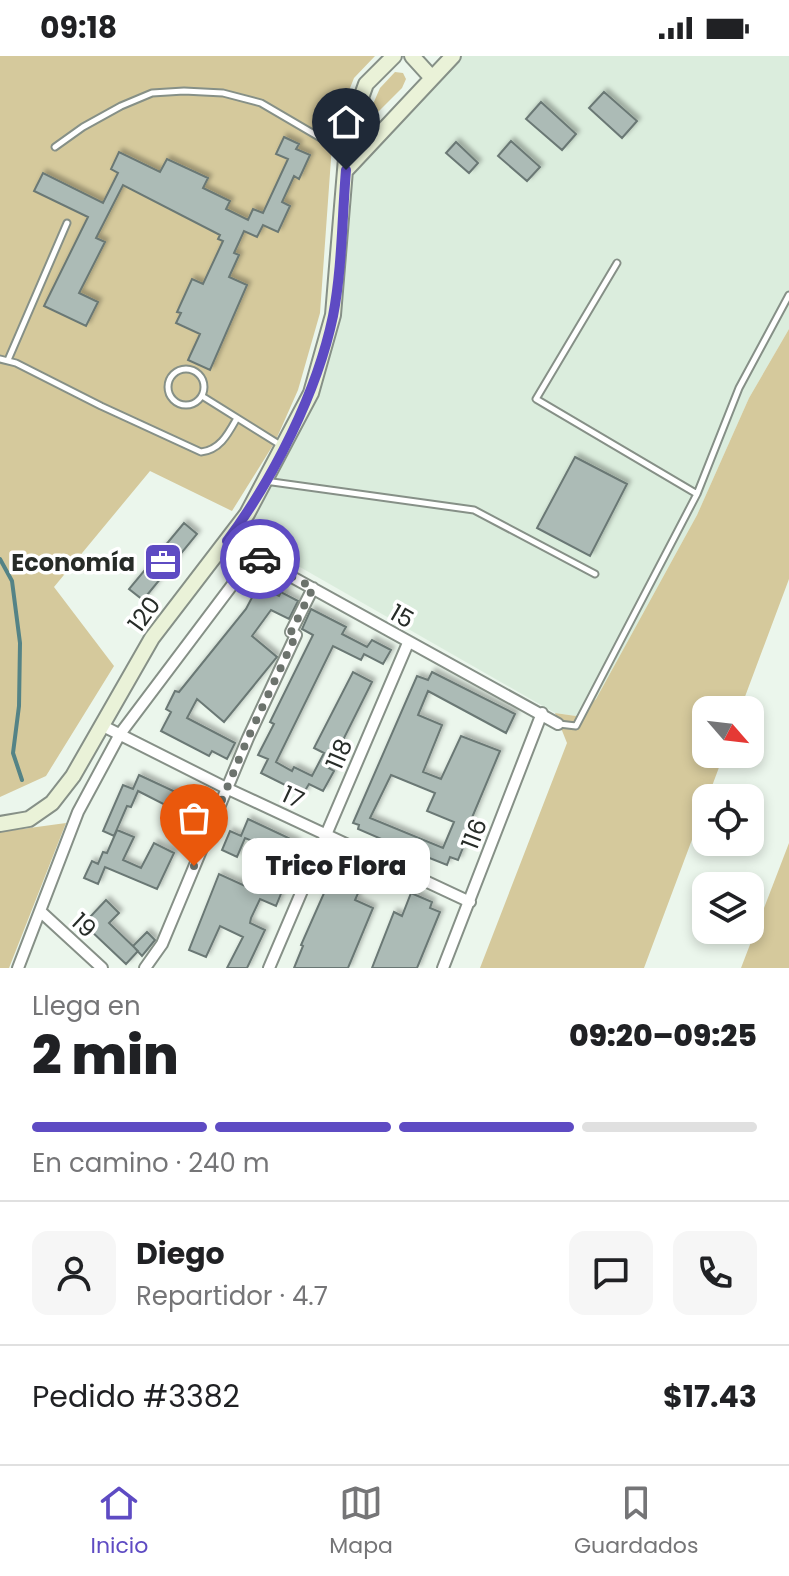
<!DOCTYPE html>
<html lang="es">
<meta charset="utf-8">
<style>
:root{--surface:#fff;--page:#f6f6f6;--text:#202124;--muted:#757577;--line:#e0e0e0;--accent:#5e4bc3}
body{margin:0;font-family:Poppins,sans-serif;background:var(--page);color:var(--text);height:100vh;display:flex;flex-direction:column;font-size:30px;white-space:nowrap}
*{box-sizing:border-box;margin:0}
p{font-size:26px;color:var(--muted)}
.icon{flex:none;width:44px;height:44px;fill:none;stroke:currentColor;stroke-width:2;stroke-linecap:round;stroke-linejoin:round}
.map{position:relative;height:912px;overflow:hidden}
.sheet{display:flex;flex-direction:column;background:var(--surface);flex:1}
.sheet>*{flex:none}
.needle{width:52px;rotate:118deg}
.fabs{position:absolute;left:692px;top:640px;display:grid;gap:16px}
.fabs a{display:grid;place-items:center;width:72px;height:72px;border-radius:16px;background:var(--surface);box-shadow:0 4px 12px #0003;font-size:40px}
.pin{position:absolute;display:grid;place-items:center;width:68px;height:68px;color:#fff;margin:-82px -34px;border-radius:50% 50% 50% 0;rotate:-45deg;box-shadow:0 0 8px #0007}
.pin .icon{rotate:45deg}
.courier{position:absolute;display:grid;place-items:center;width:80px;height:80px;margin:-40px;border:6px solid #5e4bc3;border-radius:50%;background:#fff;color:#222;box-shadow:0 2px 10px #0007}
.bubble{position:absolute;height:56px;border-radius:16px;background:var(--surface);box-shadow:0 4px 12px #0003;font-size:26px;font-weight:800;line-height:56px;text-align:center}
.overview em{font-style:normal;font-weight:800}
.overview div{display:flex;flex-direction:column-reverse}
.overview{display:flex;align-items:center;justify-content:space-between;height:136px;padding:0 32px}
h1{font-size:52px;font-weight:800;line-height:60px}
.bar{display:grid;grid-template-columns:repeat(4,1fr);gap:12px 8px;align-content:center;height:96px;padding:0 32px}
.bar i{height:10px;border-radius:6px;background:var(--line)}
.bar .selected{background:var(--accent)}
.bar p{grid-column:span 4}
.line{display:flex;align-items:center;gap:20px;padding:0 32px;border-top:2px solid var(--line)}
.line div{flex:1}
.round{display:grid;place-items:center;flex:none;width:84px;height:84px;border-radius:16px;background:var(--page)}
.status{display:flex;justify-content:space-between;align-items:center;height:56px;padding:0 40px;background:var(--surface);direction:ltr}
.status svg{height:22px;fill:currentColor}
.menu{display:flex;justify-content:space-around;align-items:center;height:112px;border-top:2px solid var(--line);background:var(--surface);font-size:22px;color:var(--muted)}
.menu a{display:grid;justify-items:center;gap:4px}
.menu .selected{color:var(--accent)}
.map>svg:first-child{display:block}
.built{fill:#dbeddd}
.green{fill:#d5c99c}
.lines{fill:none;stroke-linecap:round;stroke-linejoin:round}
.stream{stroke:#548386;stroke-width:4}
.building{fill:#acbbb6;stroke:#6a7874;stroke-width:2;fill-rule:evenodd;filter:url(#shadow)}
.service-casing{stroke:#869087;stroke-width:9}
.minor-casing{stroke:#869087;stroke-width:14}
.secondary-casing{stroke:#869087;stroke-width:18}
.service{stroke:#fff;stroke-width:5}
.minor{stroke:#fff;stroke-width:10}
.secondary{stroke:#eaf2d8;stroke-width:14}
.done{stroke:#6c736d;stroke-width:8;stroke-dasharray:0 14.4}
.route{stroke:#5e4bc3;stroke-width:10}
.labels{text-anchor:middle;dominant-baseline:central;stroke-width:7;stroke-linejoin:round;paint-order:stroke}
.poi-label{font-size:24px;font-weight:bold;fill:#272c28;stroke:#fff;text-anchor:end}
.street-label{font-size:24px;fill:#272c28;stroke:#fff}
</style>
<div class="status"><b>09:18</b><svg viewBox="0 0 49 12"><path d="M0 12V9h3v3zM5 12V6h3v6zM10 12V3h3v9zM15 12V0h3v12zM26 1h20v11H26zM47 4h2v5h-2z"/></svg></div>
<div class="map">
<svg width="789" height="912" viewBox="0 0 789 912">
<defs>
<filter id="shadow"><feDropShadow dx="3.5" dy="-3.5" stdDeviation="2" flood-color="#0004"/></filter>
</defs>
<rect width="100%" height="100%" fill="#ebf6ec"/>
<path class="built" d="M453,0H789V273L749,342L697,459L596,643L576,660L555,657L235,474L311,337L333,259L346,114Z"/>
<path class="green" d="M0,0H375L354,22L333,75L320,257L298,334L275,386L232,455L150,415L54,531L114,610L46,720L0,741Z
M395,16L403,17L406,23L402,32L363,71L380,32Z
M789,273V523L740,654H706V698H724L644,912H480L567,687L555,657L576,660L596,643L697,459L749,342Z
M66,767L9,912H0V776Z
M789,787V912H741Z"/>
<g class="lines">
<path class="stream" d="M0,503L12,525L20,587L19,650L13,697L22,724"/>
</g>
<path class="building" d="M604,36L637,65L622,82L589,52Z
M541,46L576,78L562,94L526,63Z
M284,81L299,88L296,93L310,99L299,123L294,120L282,146L290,150L278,176L263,169L257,181L244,175L234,197L239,199L229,221L247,229L210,314L188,304L200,278L176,267L181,257L177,256L192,223L203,228L223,185L218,183L220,179L123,129L96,182L105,186L79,237L98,246L86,270L44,250L88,161L34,135L43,117L103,147L118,117L111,113L119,96L160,116L167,103L208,122L203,132L230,145L226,153L248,164L253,153L263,157L288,103L276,98Z
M511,85L540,111L527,125L498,100Z
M456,86L478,107L469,117L446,97Z
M575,401L627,428L590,500L537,472Z
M184,467L197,478L143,544L129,533Z
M258,530L279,540L281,536L298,545L289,563L271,554L252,580L277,601L224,666L197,643L187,662L235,687L227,703L212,695L209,700L161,675L171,656L166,653L175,635L179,636L246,553Z
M311,553L346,571L342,578L367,591L372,584L391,594L383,608L364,598L361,604L333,590L276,706L292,715L294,711L312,720L324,697L314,692L353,616L372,626L329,712L334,715L323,735L309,728L303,738L261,717L268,703L258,699L274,668L270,666L313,579L302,573Z
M432,616L515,658L506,677L428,635L418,659L442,669L423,716L441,723L461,680L500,695L463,783L466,784L458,804L450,801L447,809L412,795L411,797L392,790L393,788L358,773L359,769L353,767L417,620L428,624ZM391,719L435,737L427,755L454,766L443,792L370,762Z
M139,719L182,739L175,754L138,735L131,751L127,750L114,780L103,775L123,729L133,733Z
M177,750L190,756L181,776L168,770Z
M248,763L297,786L290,801L295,803L276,850L260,843L251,862L250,867L265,874L247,912H227L243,881L220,870L206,901L189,894L219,818L245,830L248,825L264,832L279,796L245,782L237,801L222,794L230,775L241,780Z
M117,774L134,781L123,804L141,812L154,787L174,797L157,833L105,811L98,828L84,822L92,805L98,808L103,796L107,797Z
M350,807L368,815L355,844L373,852L348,912H294L303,890L301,889L332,819L343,823Z
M411,837L432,846L430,852L440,856L417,912H372L394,856L402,860Z
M106,844L119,857L109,867L138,895L126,908L91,875L97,868L90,861Z
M147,876L155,884L142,900L133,890Z"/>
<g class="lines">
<defs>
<path id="service" d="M55,91L83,71L121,50L152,37L184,35L223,37L261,47L343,95
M617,207L536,343L697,438
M0,303L16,307L101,350L201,396C220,394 228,378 237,362
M8,304L67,167
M168 331a18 18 0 1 1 36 0a18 18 0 1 1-36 0Z
M202,340L282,390
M265,425L474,454L595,518
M559,668L576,670L697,438L739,332L789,239"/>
<path id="minor" d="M227,485L558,668
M101,669L226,732L470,846
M40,855L102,912
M18,912L78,756L120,678L254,500
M145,912L162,888L248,682L296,579L291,576L313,532
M269,912L408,587
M443,912L542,657"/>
<path id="secondary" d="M412,0L432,22
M346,114L453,0
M0,768L29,763L52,747L73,720L152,582L247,458L311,337L333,259L348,78L366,28L394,0"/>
</defs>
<use href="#service" class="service-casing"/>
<use href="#minor" class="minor-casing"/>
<use href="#secondary" class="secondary-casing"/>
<use href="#service" class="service"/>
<use href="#minor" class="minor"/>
<use href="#secondary" class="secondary"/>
</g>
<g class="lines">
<path class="done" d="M194,810L248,682L296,579L291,576L313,532L260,503"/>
<path class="route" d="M260,503L227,485C273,423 317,337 333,260C342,214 342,162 346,114"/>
</g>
<defs>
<symbol id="office-square" viewBox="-11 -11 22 22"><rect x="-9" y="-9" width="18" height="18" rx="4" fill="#5e4bc3" stroke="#fff"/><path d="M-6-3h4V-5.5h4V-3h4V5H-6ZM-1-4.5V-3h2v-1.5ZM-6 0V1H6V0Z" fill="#fff"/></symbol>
</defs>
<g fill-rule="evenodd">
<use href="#office-square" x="141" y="484" width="44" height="44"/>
</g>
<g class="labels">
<g class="poi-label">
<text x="135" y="506">Economía</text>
</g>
<g class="street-label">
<text transform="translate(144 558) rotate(-54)">120</text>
<text transform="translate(402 560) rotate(30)">15</text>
<text transform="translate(339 698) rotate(-67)">118</text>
<text transform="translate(293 741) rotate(25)">17</text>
<text transform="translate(474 778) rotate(-69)">116</text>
<text transform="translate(84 869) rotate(43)">19</text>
</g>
</g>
</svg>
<div class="fabs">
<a><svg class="needle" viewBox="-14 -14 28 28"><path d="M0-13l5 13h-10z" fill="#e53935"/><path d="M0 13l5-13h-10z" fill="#757577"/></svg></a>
<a><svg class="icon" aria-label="locate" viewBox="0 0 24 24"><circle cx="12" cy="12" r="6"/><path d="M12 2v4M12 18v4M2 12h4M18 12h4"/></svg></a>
<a><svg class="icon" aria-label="layers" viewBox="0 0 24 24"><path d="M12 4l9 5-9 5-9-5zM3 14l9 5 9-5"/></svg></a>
</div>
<div class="pin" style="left:194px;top:810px;background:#ea580c"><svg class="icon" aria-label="bag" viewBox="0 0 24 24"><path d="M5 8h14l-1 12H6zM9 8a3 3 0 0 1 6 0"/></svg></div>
<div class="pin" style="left:346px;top:114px;background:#1f2937"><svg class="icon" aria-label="home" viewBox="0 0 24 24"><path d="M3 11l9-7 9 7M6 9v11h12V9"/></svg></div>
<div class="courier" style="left:260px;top:503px"><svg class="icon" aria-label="car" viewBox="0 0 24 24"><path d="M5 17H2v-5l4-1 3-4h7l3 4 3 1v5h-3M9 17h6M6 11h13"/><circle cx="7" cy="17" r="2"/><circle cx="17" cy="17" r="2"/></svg></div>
<div class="bubble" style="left:242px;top:782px;width:188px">Trico Flora</div>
</div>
<section class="sheet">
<div class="overview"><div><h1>2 min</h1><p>Llega en</p></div><em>09:20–09:25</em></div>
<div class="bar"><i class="selected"></i><i class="selected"></i><i class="selected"></i><i></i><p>En camino · 240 m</p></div>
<div class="line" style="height:144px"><a class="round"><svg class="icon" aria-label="person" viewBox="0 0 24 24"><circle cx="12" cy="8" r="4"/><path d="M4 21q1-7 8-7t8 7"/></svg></a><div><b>Diego</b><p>Repartidor · 4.7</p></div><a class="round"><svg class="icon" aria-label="chat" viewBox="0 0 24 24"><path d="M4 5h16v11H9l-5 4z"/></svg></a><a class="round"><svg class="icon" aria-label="phone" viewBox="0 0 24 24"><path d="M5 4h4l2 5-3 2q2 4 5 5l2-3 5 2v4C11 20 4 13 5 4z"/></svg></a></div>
<div class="line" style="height:104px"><div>Pedido #3382</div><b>$17.43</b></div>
</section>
<nav class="menu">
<a class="selected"><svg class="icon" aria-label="home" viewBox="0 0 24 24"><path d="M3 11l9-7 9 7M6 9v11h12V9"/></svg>Inicio</a>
<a><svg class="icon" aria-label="map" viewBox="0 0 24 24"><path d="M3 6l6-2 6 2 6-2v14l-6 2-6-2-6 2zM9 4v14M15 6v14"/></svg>Mapa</a>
<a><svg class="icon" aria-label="saved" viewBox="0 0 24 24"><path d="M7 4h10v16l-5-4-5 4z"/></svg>Guardados</a>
</nav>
